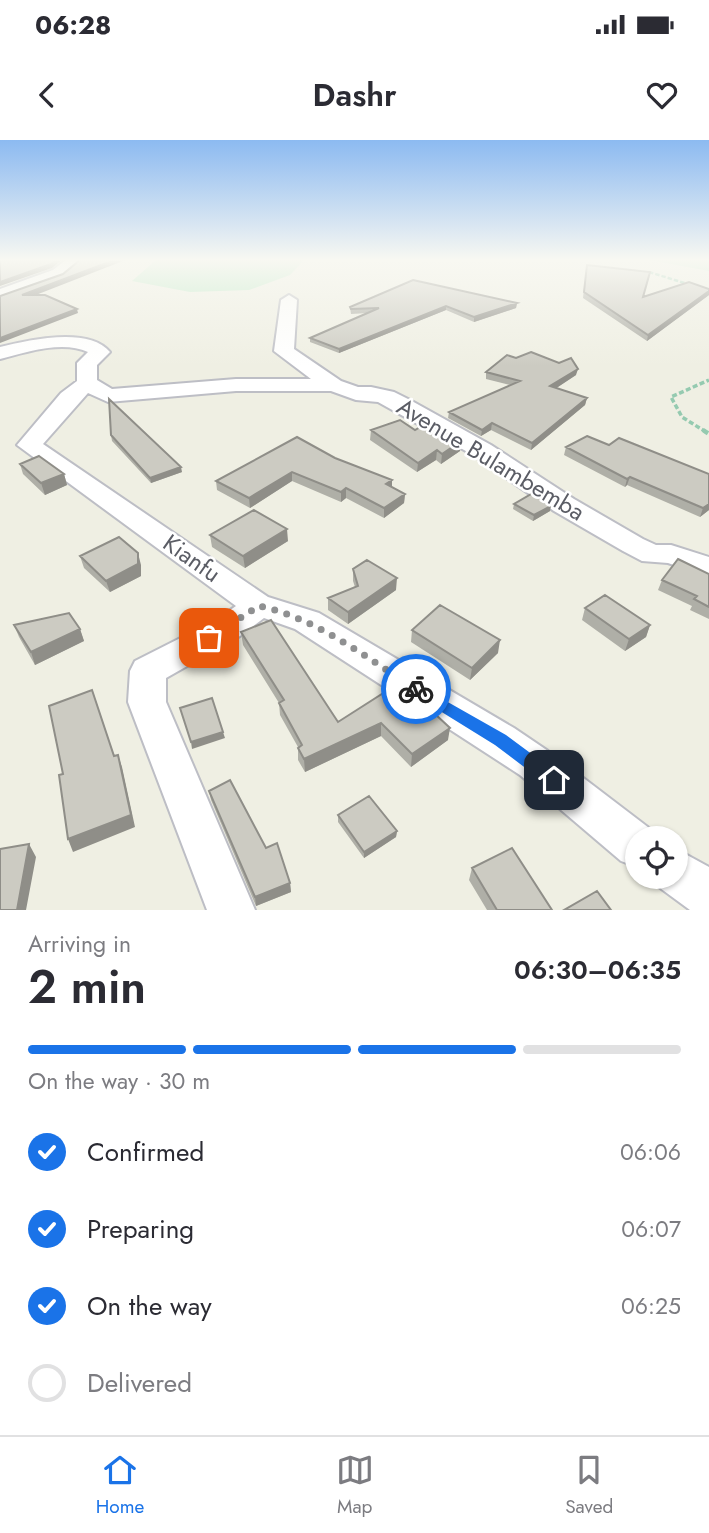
<!DOCTYPE html>
<meta charset="utf-8">
<style>
:root{--surface:#fff;--page:#f7f7f7;--text:#2b2b33;--muted:#7c7c81;--line:#e1e1e2;--accent:#1a73e8}
body{margin:0;font-family:Jost,sans-serif;background:var(--page);color:var(--text);height:100vh;display:flex;flex-direction:column;font-size:26px;white-space:nowrap}
*{box-sizing:border-box;margin:0}
p{font-size:23px;color:var(--muted)}
.icon{flex:none;width:38px;height:38px;fill:none;stroke:currentColor;stroke-width:2;stroke-linecap:round;stroke-linejoin:round}
.map{position:relative;height:770px;overflow:hidden}
.sheet{display:flex;flex-direction:column;background:var(--surface);flex:1}
.sheet>*{flex:none}
.fabs{position:absolute;left:625px;top:686px;display:grid;gap:14px}
.fabs a{display:grid;place-items:center;width:63px;height:63px;border-radius:50%;background:var(--surface);box-shadow:0 2px 5px #0004;font-size:35px}
.pin{position:absolute;display:grid;place-items:center;width:60px;height:60px;color:#fff;margin:-30px;border-radius:14px;box-shadow:0 4px 10px #0006}
.courier{position:absolute;display:grid;place-items:center;width:70px;height:70px;margin:-35px;border:5px solid #1a73e8;border-radius:50%;background:#fff;color:#222;box-shadow:0 2px 9px #0007}
.overview em{font-style:normal;font-weight:600}
.overview div{display:flex;flex-direction:column-reverse}
.overview{display:flex;align-items:center;justify-content:space-between;height:119px;padding:0 28px}
h1{font-size:46px;font-weight:600;line-height:52px}
.bar{display:grid;grid-template-columns:repeat(4,1fr);gap:10px 7px;align-content:center;height:84px;padding:0 28px}
.bar i{height:9px;border-radius:5px;background:var(--line)}
.bar .current{background:var(--accent)}
.bar p{grid-column:span 4}
ol{padding:0 28px;list-style:none}
li{display:flex;align-items:center;gap:21px;height:77px}
li p{margin-inline-start:auto}
li .icon{padding:7px;border-radius:50%;background:var(--accent);color:#fff;stroke-width:4}
li:last-child{color:var(--muted)}
li i{width:38px;height:38px;border:4px solid var(--line);border-radius:50%}
.status{display:flex;justify-content:space-between;align-items:center;height:49px;padding:0 35px;background:var(--surface);direction:ltr}
.status svg{height:19px;fill:currentColor}
header{display:flex;justify-content:space-between;align-items:center;height:91px;padding:0 28px;background:var(--surface);font-size:32px;font-weight:600}
.menu{display:flex;justify-content:space-around;align-items:center;height:98px;border-top:2px solid var(--line);background:var(--surface);font-size:19px;color:var(--muted)}
.menu a{display:grid;justify-items:center;gap:4px}
.menu .current{color:var(--accent)}
.map>svg:first-child{display:block}
.green{fill:#bde9c7}
.lines{fill:none;stroke-linecap:round;stroke-linejoin:round}
.street-casing{stroke:#bdbec5;stroke-width:4}
.path-far2{stroke:#95cab0;stroke-width:2.5;stroke-dasharray:4.5 2;stroke-linecap:butt}
.path-far1{stroke:#95cab0;stroke-width:3.5;stroke-dasharray:5 2.5;stroke-linecap:butt}
.path{stroke:#95cab0;stroke-width:4.5;stroke-dasharray:6 3.5;stroke-linecap:butt}
.street{fill:#fff;fill-rule:evenodd}
.wall{fill:#afafa7}
.shaded-wall{fill:#8f8e88}
.building{fill:#cccbc2;stroke:#8f8e88;stroke-width:2}
.route{fill:#1a73e8}
.done{stroke:#8f9091;stroke-width:7;stroke-dasharray:0 12.6}
.labels{text-anchor:middle;dominant-baseline:central;stroke-width:5;stroke-linejoin:round;paint-order:stroke}
.street-label{font-size:24px;fill:#5b5d65;stroke:#fff}
</style>
<div class="status"><b>06:28</b><svg viewBox="0 0 49 12"><path d="M0 12V9h3v3zM5 12V6h3v6zM10 12V3h3v9zM15 12V0h3v12zM26 1h20v11H26zM47 4h2v5h-2z"/></svg></div>
<header><svg class="icon" aria-label="back" viewBox="0 0 24 24"><path d="M15 5l-7 7 7 7"/></svg>Dashr<svg class="icon" aria-label="heart" viewBox="0 0 24 24"><path d="M12 20l-8-8c-3-5 5-10 8-4 3-6 11-1 8 4z"/></svg></header>
<div class="map">
<svg width="709" height="770" viewBox="0 0 709 770">
<rect width="100%" height="100%" fill="#efefe3"/>
<path class="green" d="M157,119H305L290,135L249,150L190,152L132,141Z
M644,119H709V131Z"/>
<g class="lines">
<defs>
<path id="street" d="M67,119H83L63,136L0,159V149L53,130Z
M289,155L297,160L294,209L341,241L358,247H371L394,252L410,260L491,305L574,359L643,399L656,405H671L709,417V437L668,423L642,421L623,411L554,371L473,315L378,262L356,260L331,251H236L108,262L88,253L43,304L268,457L319,473L514,588L548,611L653,691L656,698H637V727L621,721L520,635L295,489L264,478L240,496L166,538V562L255,770H207L128,562L130,531L135,521L216,480L236,466L17,305L61,253L77,241V223L88,212C63,200 26,212 0,219V207C28,200 89,186 110,212L97,225V240L112,249L236,239H311L274,211L281,160Z
M676,709L709,727V770H690L660,748L655,737H676Z"/>
</defs>
<use href="#street" class="street-casing"/>
<path class="path-far2" d="M649,132L691,145"/>
<path class="path-far1" d="M706,292L682,277L671,257L709,240"/>
<path class="path" d="M703,290L709,294"/>
<use href="#street" class="street"/>
</g>
<path class="wall" d="M586,130L643,157L709,149V155L647,201L583,158Z
M517,163L516,168L474,182L446,170L339,213L310,202V198L368,173L351,174L350,167Z
M516,218L576,235L556,248L587,258L585,265L531,310L491,290L481,296L448,278L449,272L510,245L486,239V232Z
M371,290H415L461,301L460,311L441,324L436,320L417,332L370,300Z
M111,295L182,332L151,343L112,301Z
M609,305L709,334V370L700,377L627,345L625,347L564,315L566,307Z
M335,318L405,354L404,363L384,378L346,358L341,362L292,341L250,368L217,350L216,341Z
M20,324L64,334L67,345L45,355L23,334Z
M514,364L550,371L533,381L513,369Z
M210,395L288,401L245,428L212,407Z
M80,416L141,425V436L110,452L84,428Z
M353,429L396,450L348,484L328,470V458L355,447L353,441Z
M709,434V479L690,470L692,466L658,450L662,440Z
M585,468L650,485L646,497L625,511L582,480Z
M14,485L80,489L84,501L35,525L19,497Z
M412,490L498,513L470,540L411,502Z
M241,492L338,582L396,545L448,600L411,627L381,596L305,632L298,620V607L280,575L279,563L243,505Z
M209,651L266,708L290,743L291,752L256,766L211,660Z
M338,675L397,691L396,697L364,718L338,682Z
M472,728L552,770H487L469,740Z"/>
<path class="shaded-wall" d="M57,119H63L52,128L0,146V142Z
M117,119H128L23,160L22,155Z
M709,151V155L647,201L648,195Z
M517,163L516,168L474,182V177Z
M446,166V170L339,213V209Z
M77,169L78,173L0,203V198Z
M578,229L576,235L549,253L550,246Z
M587,258L585,265L531,310L532,303Z
M492,283L491,290L481,296L482,290Z
M461,301L460,311L441,324L442,314Z
M437,310L436,320L417,332L418,323Z
M181,327L182,332L151,343L150,338Z
M292,332V341L250,368L249,358Z
M64,334L67,345L45,355L41,343Z
M630,337L627,345L625,347L627,339Z
M392,340V349L386,344Z
M346,348V358L341,362V352Z
M405,354L404,363L384,378V368Z
M709,364V370L700,377L703,368Z
M551,366L550,371L533,381L534,375Z
M287,389L288,401L245,428L243,416Z
M138,413L141,425V436L110,452L106,441Z
M397,438L396,450L348,484V472Z
M650,485L646,497L625,511L629,499Z
M80,489L84,501L35,525L31,512Z
M500,500L498,513L470,540L472,528Z
M381,583V596L305,632L304,619Z
M450,588L448,600L411,627L412,614Z
M223,592L225,598L192,609L191,602Z
M118,615L122,627L135,687L73,712L68,699Z
M397,691L396,697L364,718V712Z
M29,704L36,717L26,770H17Z
M290,743L291,752L256,766L255,757Z"/>
<path class="building" d="M0,119H57L51,124L0,142Z
M81,119H117L22,155H45L77,169L0,198V156L63,134Z
M587,125L650,132L643,157L689,142L709,149V151L648,195L584,152Z
M413,140L517,163L474,177L446,166L339,209L310,198L379,168L351,169L350,167Z
M531,212L559,223L571,218L578,229L550,246L587,258L532,303L492,283L482,290L449,272L520,241L486,232L507,215L516,218Z
M109,259L181,327L150,338L111,295Z
M400,280L415,290L427,283L461,301L442,314L437,310L418,323L371,290Z
M587,296L609,305L619,298L709,334V364L703,368L630,337L627,339L566,307Z
M297,297L335,318L392,340L386,344L405,354L384,368L346,348L341,352L292,332L249,358L216,341Z
M39,316L64,334L41,343L20,324Z
M533,353L551,366L534,375L514,364Z
M254,370L287,389L243,416L210,395Z
M119,397L138,413V424L106,441L80,416Z
M678,419L709,434V467L694,459L697,456L662,440Z
M367,420L397,438L348,472L328,458L358,446L353,429Z
M605,455L650,485L629,499L585,468Z
M440,465L500,500L472,528L412,490Z
M69,473L80,489L31,512L14,485Z
M271,480L338,582L396,545L420,560L450,588L412,614L381,583L304,619L298,608L302,605L279,563L284,560L241,492Z
M92,550L114,616L118,615L131,675L68,699L59,635L63,634L49,566Z
M212,558L223,592L191,602L180,568Z
M230,640L266,708L277,703L290,743L255,757L209,651Z
M369,656L397,691L364,712L338,675Z
M29,704L17,770H0V709Z
M512,708L552,770H497L472,728Z
M597,751L611,770H564Z"/>
<linearGradient id="sky" x2="0" y2="1"><stop stop-color="#8cbaf1"/><stop offset="0.53" stop-color="#f8f8f2"/><stop offset="1" stop-color="#f8f8f2" stop-opacity="0"/></linearGradient>
<rect width="709" height="226" fill="url(#sky)"/>
<path class="route" d="M416,544L506,595L560,635L563,640L560,645L554,647L548,645L495,605L411,553L409,549L411,545Z"/>
<g class="lines">
<path class="done" d="M209,498L259,466C316,478 367,518 416,549"/>
</g>
<g class="labels">
<g class="street-label">
<text transform="translate(491 319) rotate(31)">Avenue Bulambemba</text>
<text transform="translate(192 418) rotate(35)">Kianfu</text>
</g>
</g>
</svg>
<div class="fabs">
<a><svg class="icon" aria-label="locate" viewBox="0 0 24 24"><circle cx="12" cy="12" r="6"/><path d="M12 2v4M12 18v4M2 12h4M18 12h4"/></svg></a>
</div>
<div class="pin" style="left:209px;top:498px;background:#ea580c"><svg class="icon" aria-label="bag" viewBox="0 0 24 24"><path d="M5 8h14l-1 12H6zM9 8a3 3 0 0 1 6 0"/></svg></div>
<div class="pin" style="left:554px;top:640px;background:#1f2937"><svg class="icon" aria-label="home" viewBox="0 0 24 24"><path d="M3 11l9-7 9 7M6 9v11h12V9"/></svg></div>
<div class="courier" style="left:416px;top:549px"><svg class="icon" aria-label="bike" viewBox="0 0 24 24"><circle cx="6" cy="16" r="4"/><circle cx="18" cy="16" r="4"/><path d="M6 16l4-8h5l3 8M10 8l3 8H6M13 5h3"/></svg></div>
</div>
<section class="sheet">
<div class="overview"><div><h1>2 min</h1><p>Arriving in</p></div><em>06:30–06:35</em></div>
<div class="bar"><i class="current"></i><i class="current"></i><i class="current"></i><i></i><p>On the way · 30 m</p></div>
<ol>
<li><svg class="icon" aria-label="check" viewBox="0 0 24 24"><path d="M5 12l5 5 9-10"/></svg>Confirmed<p>06:06</p></li>
<li><svg class="icon" aria-label="check" viewBox="0 0 24 24"><path d="M5 12l5 5 9-10"/></svg>Preparing<p>06:07</p></li>
<li><svg class="icon" aria-label="check" viewBox="0 0 24 24"><path d="M5 12l5 5 9-10"/></svg>On the way<p>06:25</p></li>
<li><i></i>Delivered</li>
</ol>
</section>
<nav class="menu">
<a class="current"><svg class="icon" aria-label="home" viewBox="0 0 24 24"><path d="M3 11l9-7 9 7M6 9v11h12V9"/></svg>Home</a>
<a><svg class="icon" aria-label="map" viewBox="0 0 24 24"><path d="M3 6l6-2 6 2 6-2v14l-6 2-6-2-6 2zM9 4v14M15 6v14"/></svg>Map</a>
<a><svg class="icon" aria-label="saved" viewBox="0 0 24 24"><path d="M7 4h10v16l-5-4-5 4z"/></svg>Saved</a>
</nav>
